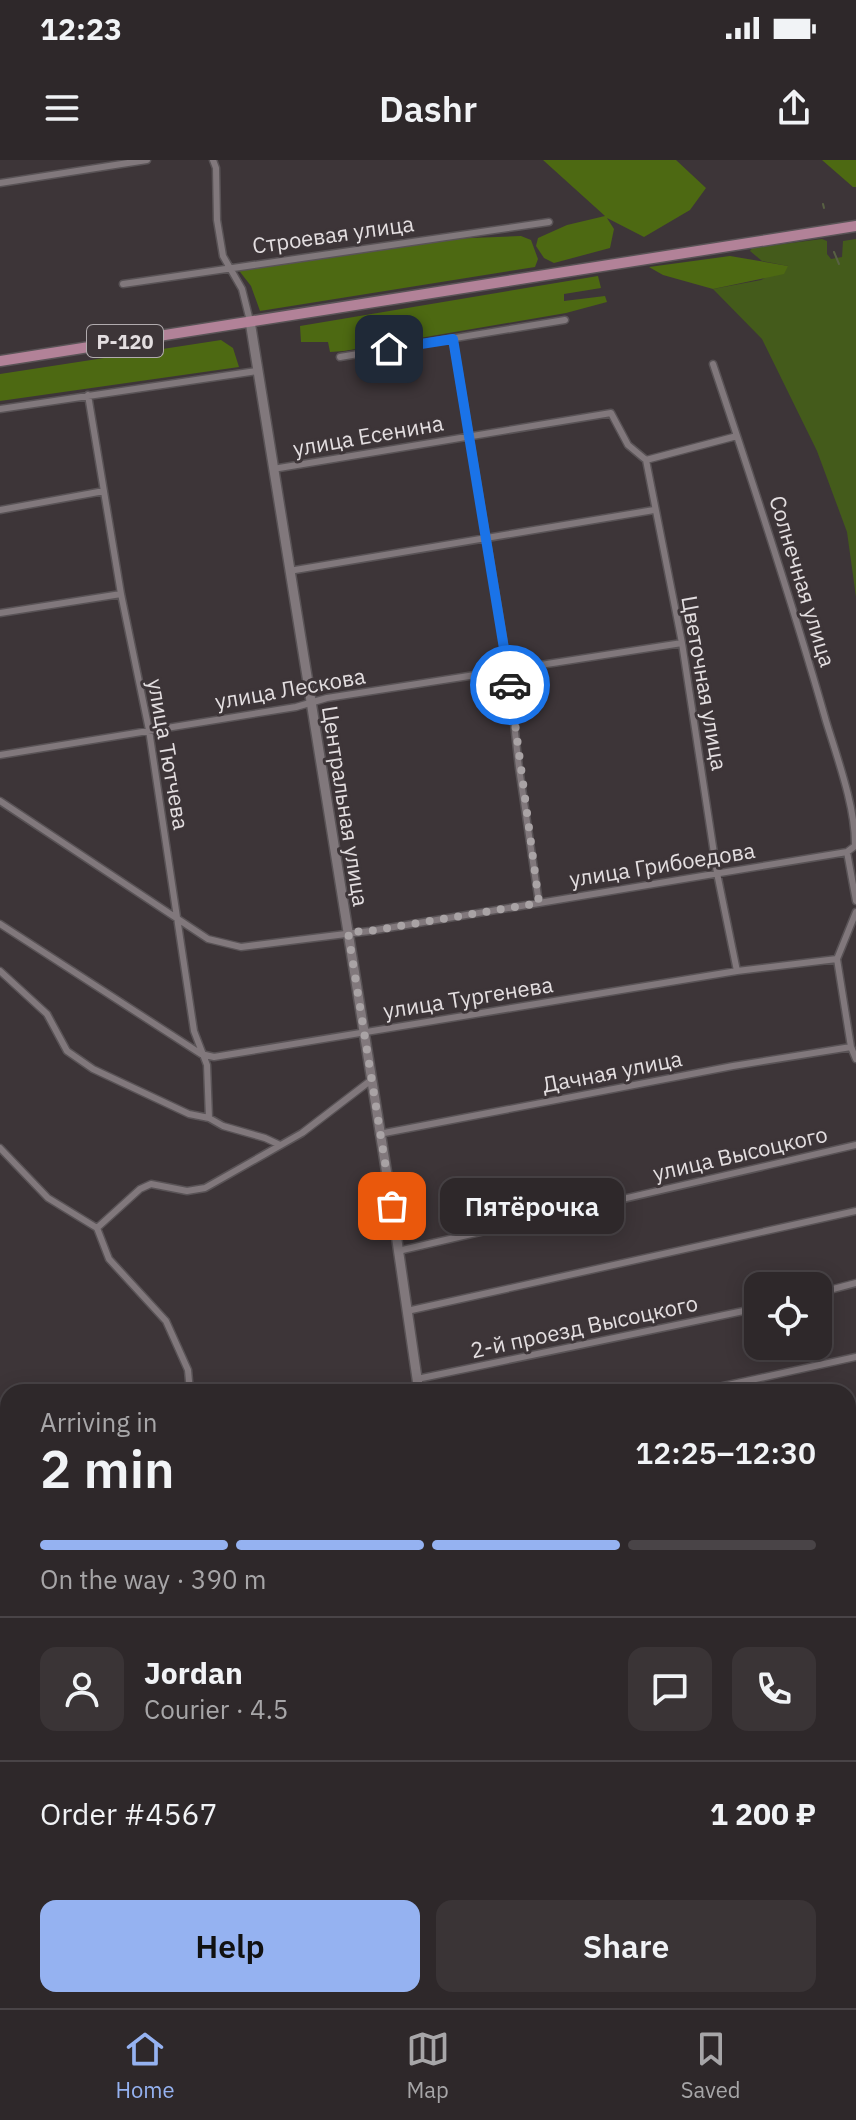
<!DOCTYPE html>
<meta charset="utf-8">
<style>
:root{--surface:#2e282a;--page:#3a3436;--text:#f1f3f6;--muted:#a7a6a8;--line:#494447;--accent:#95b2f1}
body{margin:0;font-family:"IBM Plex Sans",sans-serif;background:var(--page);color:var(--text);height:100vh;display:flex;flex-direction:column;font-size:30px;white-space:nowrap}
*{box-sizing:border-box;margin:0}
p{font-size:26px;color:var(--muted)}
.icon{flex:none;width:44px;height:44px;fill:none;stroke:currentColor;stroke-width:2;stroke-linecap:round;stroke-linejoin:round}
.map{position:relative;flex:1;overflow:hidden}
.sheet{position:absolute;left:0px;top:1224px;width:856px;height:624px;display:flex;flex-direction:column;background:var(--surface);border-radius:24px 24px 0 0;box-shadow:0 4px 20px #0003,0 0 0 2px var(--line)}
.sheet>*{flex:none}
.fabs{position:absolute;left:744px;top:1112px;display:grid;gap:16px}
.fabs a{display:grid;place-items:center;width:88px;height:88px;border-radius:16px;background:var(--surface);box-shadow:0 4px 20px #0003,0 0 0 2px var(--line);font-size:40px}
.pin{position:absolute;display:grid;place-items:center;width:68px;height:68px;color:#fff;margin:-34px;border-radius:16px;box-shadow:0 4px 12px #0006}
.courier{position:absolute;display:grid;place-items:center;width:80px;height:80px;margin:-40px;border:6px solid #1a73e8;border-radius:50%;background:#fff;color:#222;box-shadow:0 2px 10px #0007}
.bubble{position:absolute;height:56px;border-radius:16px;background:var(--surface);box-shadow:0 4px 20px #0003,0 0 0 2px var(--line);font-size:26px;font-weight:600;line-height:56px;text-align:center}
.overview em{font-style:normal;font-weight:600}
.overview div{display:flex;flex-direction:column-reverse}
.overview{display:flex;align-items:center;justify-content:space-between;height:136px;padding:0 40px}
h1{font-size:52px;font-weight:600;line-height:60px}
.bar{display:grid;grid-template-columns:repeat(4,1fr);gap:12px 8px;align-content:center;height:96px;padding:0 40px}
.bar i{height:10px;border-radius:6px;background:var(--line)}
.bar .current{background:var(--accent)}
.bar p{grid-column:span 4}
.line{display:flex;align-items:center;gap:20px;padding:0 40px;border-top:2px solid var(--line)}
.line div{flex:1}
.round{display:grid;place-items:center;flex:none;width:84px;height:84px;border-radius:16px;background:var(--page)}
.action{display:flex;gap:16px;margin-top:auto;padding:16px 40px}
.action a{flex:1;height:92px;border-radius:16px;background:var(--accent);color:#111;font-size:32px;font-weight:600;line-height:92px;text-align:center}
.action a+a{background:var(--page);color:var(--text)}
.status{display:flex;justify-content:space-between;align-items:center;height:56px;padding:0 40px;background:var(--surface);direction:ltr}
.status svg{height:22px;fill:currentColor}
header{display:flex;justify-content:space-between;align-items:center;height:104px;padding:0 40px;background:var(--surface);font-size:36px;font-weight:600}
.dock{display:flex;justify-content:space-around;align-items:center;height:112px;border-top:2px solid var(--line);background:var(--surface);font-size:22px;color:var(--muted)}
.dock a{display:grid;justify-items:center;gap:4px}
.dock .current{color:var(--accent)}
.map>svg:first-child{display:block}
.green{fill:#445b1b}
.forest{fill:#4d6912}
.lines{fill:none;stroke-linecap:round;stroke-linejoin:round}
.stream{stroke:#586143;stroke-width:2}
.street-casing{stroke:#595356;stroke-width:9}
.secondary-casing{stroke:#595356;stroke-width:12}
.primary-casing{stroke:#595356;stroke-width:13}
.street{stroke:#81787c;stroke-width:6}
.secondary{stroke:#81787c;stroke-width:9}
.primary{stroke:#b28298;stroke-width:10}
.done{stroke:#a9a3a5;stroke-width:8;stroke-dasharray:0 14.4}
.route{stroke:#1a73e8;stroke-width:10}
.labels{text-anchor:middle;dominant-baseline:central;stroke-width:6;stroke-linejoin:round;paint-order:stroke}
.shield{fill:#3d3538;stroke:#b1abae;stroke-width:2}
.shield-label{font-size:20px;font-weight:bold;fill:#e3dee0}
.street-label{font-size:22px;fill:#e3dee0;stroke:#3d3538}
</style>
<div class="status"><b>12:23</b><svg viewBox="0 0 49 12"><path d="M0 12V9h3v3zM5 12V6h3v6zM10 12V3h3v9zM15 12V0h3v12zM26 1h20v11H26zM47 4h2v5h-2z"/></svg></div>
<header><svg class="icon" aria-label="menu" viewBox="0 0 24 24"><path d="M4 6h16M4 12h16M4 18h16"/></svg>Dashr<svg class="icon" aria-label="share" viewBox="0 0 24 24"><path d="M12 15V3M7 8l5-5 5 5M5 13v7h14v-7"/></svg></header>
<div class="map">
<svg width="856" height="1848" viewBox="0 0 856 1848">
<rect width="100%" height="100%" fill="#3d3538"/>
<path class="green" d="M822,79L827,81V94L831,99L842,97L843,81L856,79V437L847,372L817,291L762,179L713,129L761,120L788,106L762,101L750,91L752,88Z
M8,1733V1771H1L2,1783L0,1782V1734Z
M39,1840H182L179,1848H23L35,1845Z"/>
<path class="forest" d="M543,0H676L706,28L690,50L644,77L607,58L614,69L610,88L554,103L544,98L536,86L538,78L567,65L605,56Z
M822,0H856V27H853Z
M521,76L531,80L538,99L535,107L260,151L251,126L237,108L446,79Z
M730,96L788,106L784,114L713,129L663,115L649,107Z
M598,116L601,128L564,134V141L605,136L607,142L566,153L344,191L330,192L328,182H301L300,166Z
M221,180L233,188L239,207L0,241V214Z"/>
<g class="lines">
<path class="stream" d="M823,44L824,48
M834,92L839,104
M94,1848L100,1840"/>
<defs>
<path id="street" d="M213,0L216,8L217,60L223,96L242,129L250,161
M0,23L147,0
M123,124L549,62
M453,179L508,509L519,608L539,743
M340,197L565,160
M713,204C753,323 792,441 826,561C837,597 856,649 855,686L847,692L856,741
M88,235L121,434L149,570L194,871L207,905L209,958
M0,249L257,211
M646,300L737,276
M273,309L611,253L628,285L646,300L682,483L717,713L737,811
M0,350L104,331
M289,411L654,350
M0,453L121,434
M0,595L296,547L327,538L682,483
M0,641L208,779L241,787L370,771L847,692
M856,752L837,799L851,887L856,899
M0,764L201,894L214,897L737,811L837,799
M0,811L47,854L67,891L93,909L189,954L209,958L223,966L265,978L280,985
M379,974L733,906L851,887
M0,988L48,1038L97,1068L140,1029L151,1024L187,1031L205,1028L302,973L370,921
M97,1068L109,1099L166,1161L188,1210L190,1232
M398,1091L856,985
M818,1133L856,1123
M407,1151L856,1051
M417,1219L758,1148
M696,1232L856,1197
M0,1254L8,1355
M848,1292L856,1287
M0,1445H8
M848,1496L856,1495
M0,1642L8,1677
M436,1848V1840"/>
<path id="secondary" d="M250,161L392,1046L419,1232
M481,1848L482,1840"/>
<path id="primary" d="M0,201L856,66"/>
</defs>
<use href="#street" class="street-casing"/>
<use href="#secondary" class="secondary-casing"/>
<use href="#primary" class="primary-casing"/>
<use href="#street" class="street"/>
<use href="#secondary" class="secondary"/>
<use href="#primary" class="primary"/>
</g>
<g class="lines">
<path class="done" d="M392,1046L348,772L370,771L539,743L510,525"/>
<path class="route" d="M389,189L453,179L510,525"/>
</g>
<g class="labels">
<rect class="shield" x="87" y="165" width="76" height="32" rx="6"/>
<g class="shield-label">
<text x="125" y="181">Р-120</text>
</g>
<g class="street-label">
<text transform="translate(333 74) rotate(-8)">Строевая улица</text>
<text transform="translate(368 275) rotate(-10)">улица Есенина</text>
<text transform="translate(803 421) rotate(73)">Солнечная улица</text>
<text transform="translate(705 523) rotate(80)">Цветочная улица</text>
<text transform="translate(290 528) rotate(-10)">улица Лескова</text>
<text transform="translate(169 594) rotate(80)">улица Тютчева</text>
<text transform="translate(346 646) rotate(81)">Центральная улица</text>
<text transform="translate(662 704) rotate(-9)">улица Грибоедова</text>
<text transform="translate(468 837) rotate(-9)">улица Тургенева</text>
<text transform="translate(612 911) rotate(-11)">Дачная улица</text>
<text transform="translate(740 993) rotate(-13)">улица Высоцкого</text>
<text transform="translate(584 1166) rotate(-12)">2-й проезд Высоцкого</text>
</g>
</g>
</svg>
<div class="fabs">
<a><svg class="icon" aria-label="locate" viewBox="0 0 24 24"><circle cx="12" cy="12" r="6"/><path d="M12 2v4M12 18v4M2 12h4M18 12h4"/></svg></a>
</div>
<div class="pin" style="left:392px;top:1046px;background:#ea580c"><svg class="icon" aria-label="bag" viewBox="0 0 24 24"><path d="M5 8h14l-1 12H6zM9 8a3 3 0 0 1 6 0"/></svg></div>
<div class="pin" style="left:389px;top:189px;background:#1f2937"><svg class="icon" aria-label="home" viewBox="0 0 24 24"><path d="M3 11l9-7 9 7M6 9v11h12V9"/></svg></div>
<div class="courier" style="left:510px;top:525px"><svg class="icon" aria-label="car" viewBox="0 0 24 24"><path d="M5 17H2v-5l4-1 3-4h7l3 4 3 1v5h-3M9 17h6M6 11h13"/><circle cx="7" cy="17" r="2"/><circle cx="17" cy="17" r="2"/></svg></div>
<div class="bubble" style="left:440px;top:1018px;width:184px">Пятёрочка</div>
<section class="sheet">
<div class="overview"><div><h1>2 min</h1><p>Arriving in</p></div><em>12:25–12:30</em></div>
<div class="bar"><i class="current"></i><i class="current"></i><i class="current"></i><i></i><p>On the way · 390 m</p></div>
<div class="line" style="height:144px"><a class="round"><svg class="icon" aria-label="person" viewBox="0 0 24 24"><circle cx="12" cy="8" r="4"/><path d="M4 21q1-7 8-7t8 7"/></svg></a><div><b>Jordan</b><p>Courier · 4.5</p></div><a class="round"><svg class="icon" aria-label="chat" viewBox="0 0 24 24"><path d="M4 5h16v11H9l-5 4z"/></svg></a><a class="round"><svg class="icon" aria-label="phone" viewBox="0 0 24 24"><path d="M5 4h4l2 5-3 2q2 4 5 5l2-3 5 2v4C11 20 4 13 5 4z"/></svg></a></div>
<div class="line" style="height:104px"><div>Order #4567</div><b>1 200 ₽</b></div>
<div class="action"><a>Help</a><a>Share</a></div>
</section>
</div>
<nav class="dock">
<a class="current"><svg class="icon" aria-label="home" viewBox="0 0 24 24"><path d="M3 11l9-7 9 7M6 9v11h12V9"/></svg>Home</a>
<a><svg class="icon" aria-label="map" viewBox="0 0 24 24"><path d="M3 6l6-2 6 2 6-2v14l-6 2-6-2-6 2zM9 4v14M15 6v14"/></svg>Map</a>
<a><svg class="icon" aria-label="saved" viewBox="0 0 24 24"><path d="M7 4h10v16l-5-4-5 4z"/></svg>Saved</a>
</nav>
